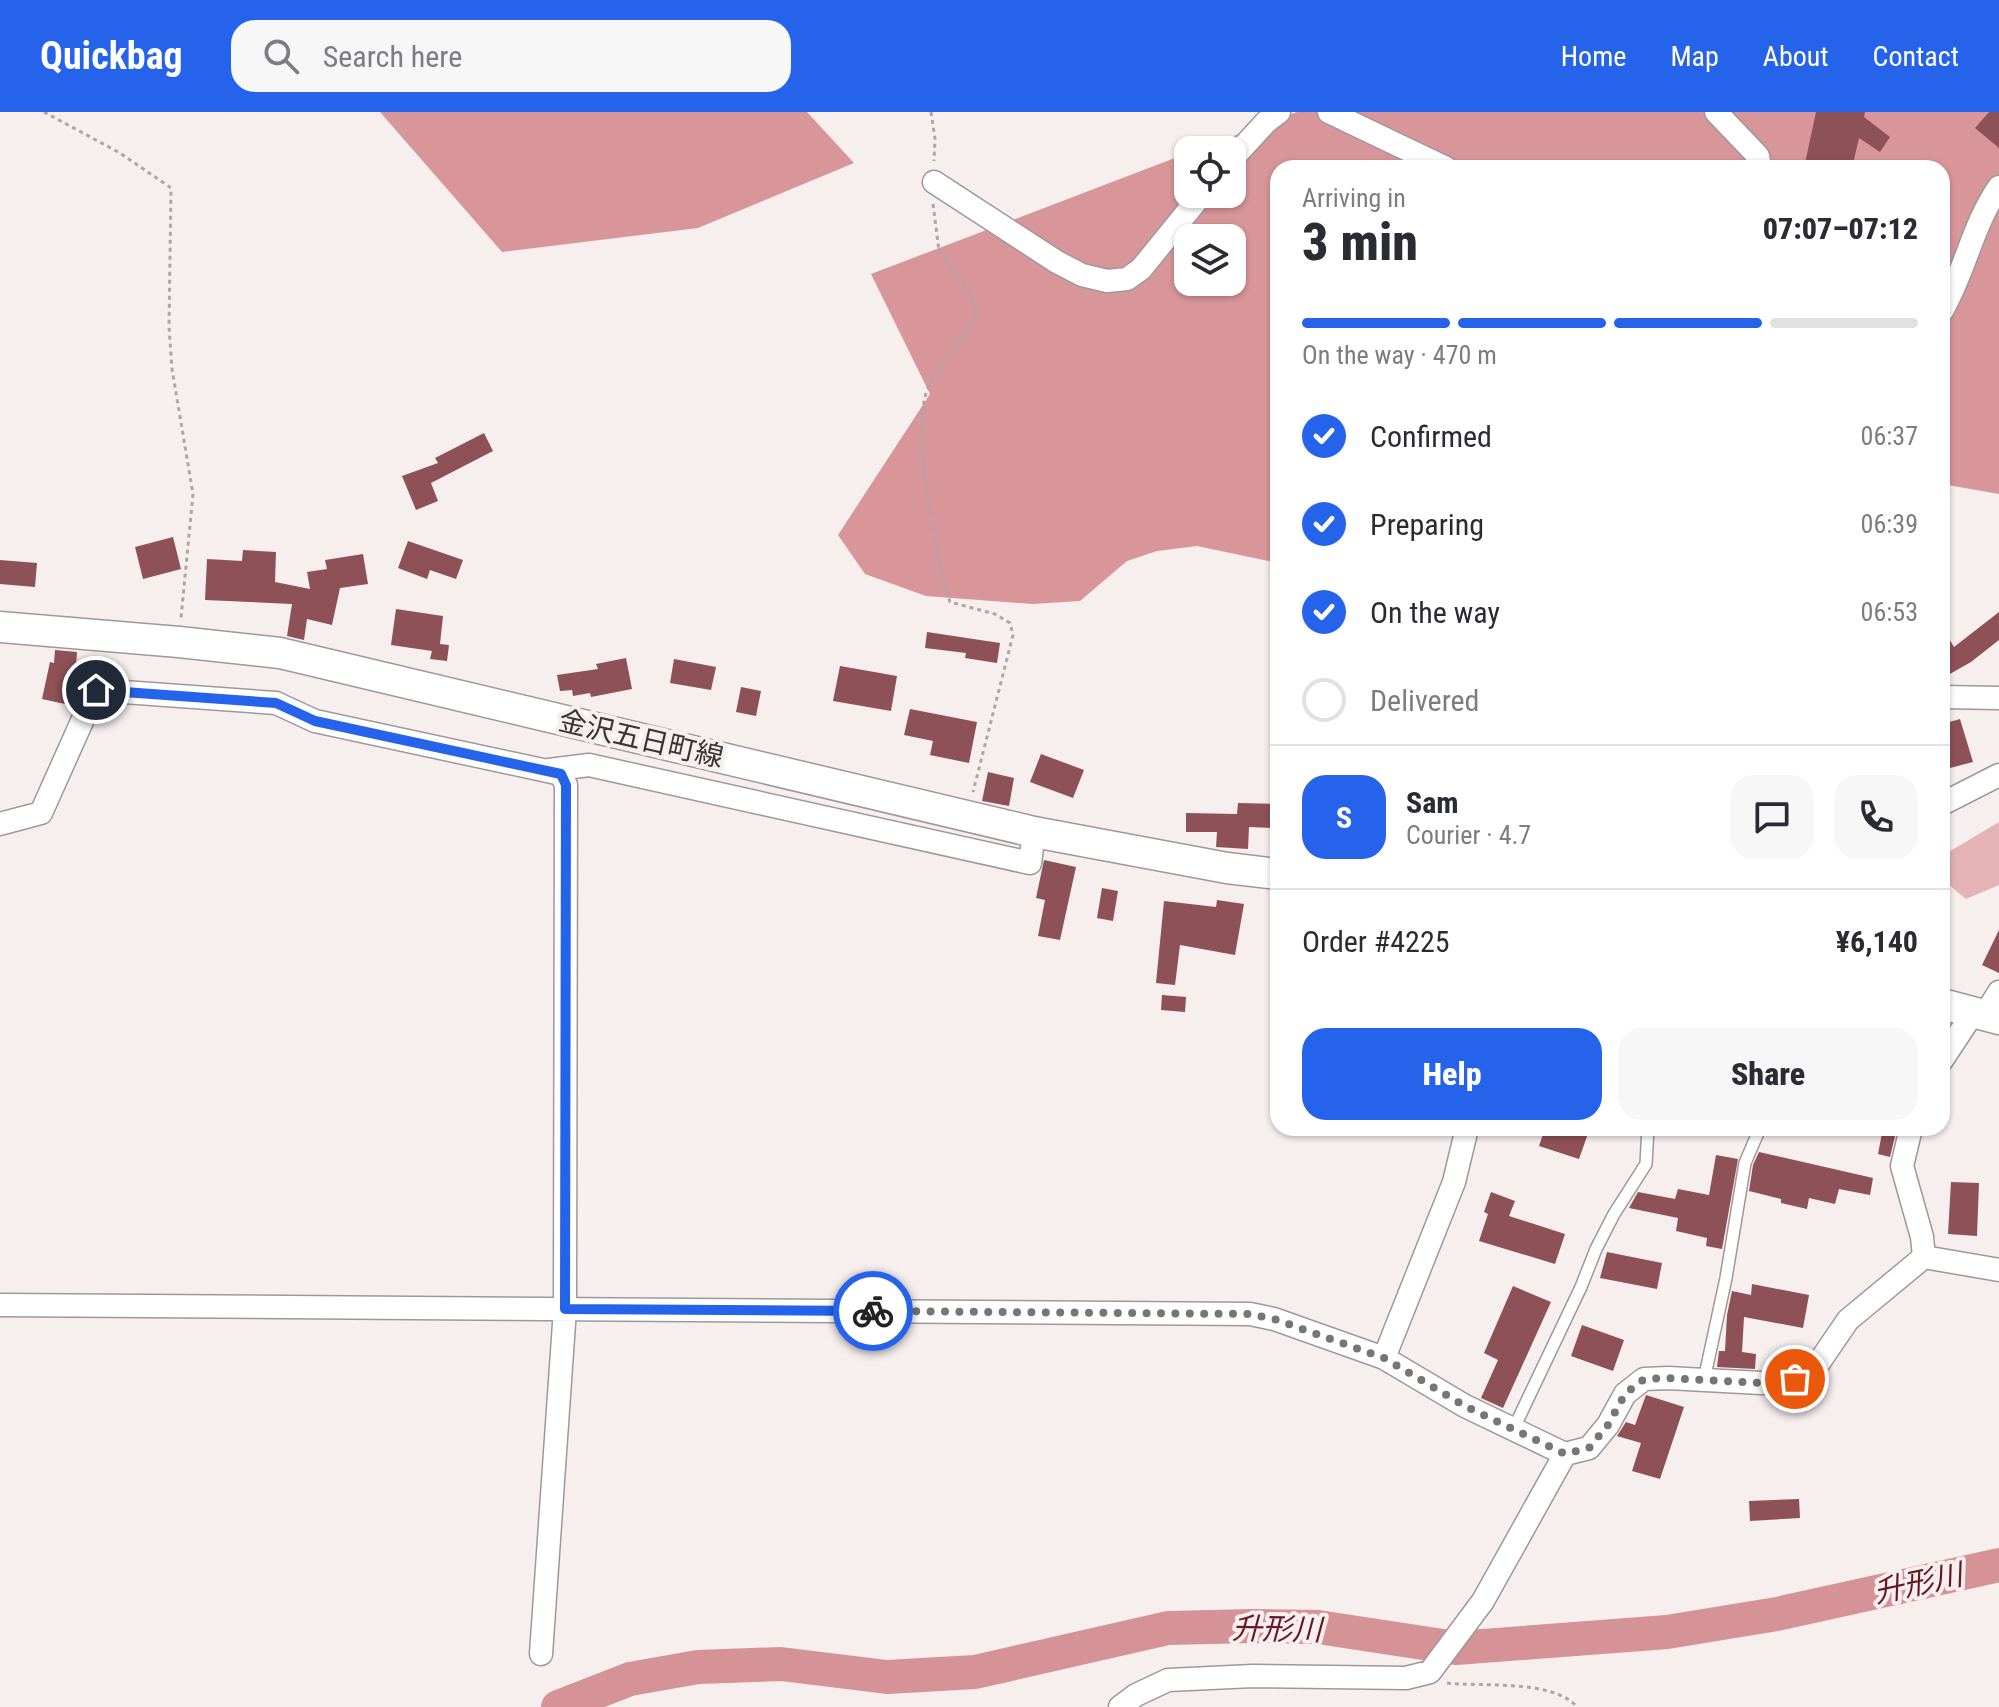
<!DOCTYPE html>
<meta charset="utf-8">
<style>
:root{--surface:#fff;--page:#f7f7f7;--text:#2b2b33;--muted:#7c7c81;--line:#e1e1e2;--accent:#2563eb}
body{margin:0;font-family:"Roboto Condensed","Noto Sans JP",sans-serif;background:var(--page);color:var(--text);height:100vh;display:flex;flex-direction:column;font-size:30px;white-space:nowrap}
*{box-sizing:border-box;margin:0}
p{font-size:26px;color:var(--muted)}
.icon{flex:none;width:44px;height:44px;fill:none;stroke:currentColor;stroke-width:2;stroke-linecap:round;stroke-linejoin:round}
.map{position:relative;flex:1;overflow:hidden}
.sheet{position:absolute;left:1270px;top:48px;width:680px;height:976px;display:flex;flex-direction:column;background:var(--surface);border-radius:24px;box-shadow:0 2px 6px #0004}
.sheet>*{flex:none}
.buttons{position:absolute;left:1174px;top:24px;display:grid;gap:16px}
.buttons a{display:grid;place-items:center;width:72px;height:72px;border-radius:16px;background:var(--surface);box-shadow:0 2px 6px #0004;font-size:40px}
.pin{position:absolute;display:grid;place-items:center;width:68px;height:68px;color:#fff;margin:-34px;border:4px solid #fff;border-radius:50%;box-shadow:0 2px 8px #0007}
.courier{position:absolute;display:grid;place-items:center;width:80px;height:80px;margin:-40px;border:6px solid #2563eb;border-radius:50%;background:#fff;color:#222;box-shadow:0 2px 10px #0007}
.head em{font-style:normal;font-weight:800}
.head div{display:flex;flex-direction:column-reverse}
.head{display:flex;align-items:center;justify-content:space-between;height:136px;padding:0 32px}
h1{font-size:52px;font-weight:800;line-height:60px}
.bar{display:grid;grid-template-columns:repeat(4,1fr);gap:12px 8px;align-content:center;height:96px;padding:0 32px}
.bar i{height:10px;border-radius:6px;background:var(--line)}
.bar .active{background:var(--accent)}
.bar p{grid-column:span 4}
.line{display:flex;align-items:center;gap:20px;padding:0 32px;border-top:2px solid var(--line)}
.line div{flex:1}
.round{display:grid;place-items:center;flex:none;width:84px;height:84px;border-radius:24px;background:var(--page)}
ol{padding:0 32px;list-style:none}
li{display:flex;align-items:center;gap:24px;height:88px}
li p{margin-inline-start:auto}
li .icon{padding:8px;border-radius:50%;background:var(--accent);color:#fff;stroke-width:4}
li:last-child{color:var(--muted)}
li i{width:44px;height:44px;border:4px solid var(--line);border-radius:50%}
.button{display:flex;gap:16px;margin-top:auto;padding:16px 32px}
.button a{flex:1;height:92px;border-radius:24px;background:var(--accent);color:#fff;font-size:32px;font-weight:800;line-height:92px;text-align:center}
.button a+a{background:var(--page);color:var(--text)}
header{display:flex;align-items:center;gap:48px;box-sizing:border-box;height:112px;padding:0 40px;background:var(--accent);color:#fff}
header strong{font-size:38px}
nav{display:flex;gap:44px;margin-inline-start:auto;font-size:28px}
.search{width:560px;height:72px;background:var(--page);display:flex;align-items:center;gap:20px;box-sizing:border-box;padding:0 28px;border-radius:24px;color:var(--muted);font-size:30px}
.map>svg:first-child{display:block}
.green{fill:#e5b3b5}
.forest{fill:#d9969a;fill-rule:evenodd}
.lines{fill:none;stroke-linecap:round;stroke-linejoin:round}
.river{stroke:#d59297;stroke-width:34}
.building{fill:#8e5157}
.service-casing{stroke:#a09898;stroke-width:14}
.minor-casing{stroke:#a09898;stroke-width:25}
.secondary-casing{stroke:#a09898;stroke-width:33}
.path{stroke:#ada6a6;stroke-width:3;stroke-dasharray:4 4;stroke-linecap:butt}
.service{stroke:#fff;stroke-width:11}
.minor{stroke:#fff;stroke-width:22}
.secondary{stroke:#fff;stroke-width:30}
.done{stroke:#7a7575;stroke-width:8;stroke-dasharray:0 14.4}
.route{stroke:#2563eb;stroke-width:10}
.labels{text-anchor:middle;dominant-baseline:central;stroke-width:8;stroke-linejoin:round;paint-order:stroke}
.street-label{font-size:28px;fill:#373434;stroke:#f7eeee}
.water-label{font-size:30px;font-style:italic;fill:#671827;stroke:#f7eeee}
</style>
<header>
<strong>Quickbag</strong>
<div class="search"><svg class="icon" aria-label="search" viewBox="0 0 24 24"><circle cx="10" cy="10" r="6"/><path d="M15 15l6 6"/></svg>Search here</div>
<nav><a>Home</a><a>Map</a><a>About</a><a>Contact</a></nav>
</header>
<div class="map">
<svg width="1999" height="1595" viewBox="0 0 1999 1595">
<rect width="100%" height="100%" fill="#f7eeee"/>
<path class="green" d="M1999,710V773L1966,787L1949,773L1942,775V744Z"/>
<path class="forest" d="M380,0H807L854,51L698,116L502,140Z
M1297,0H1999V382L1942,372V56H1278V451L1197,434L1157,439L1127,449L1080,489L1033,492L926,484L865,462L838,423L930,282L871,162L1188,41V82H1232V38H1197ZM1188,126H1232V170H1188Z"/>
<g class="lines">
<path class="river" d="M558,1595L630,1567L698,1555L781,1552L887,1565L975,1560L1168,1516L1253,1514L1318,1515L1456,1536L1667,1520L1777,1502L1999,1453"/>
</g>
<path class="building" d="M1816,0H1865L1864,5L1890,25L1880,40L1859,26L1852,56H1804Z
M1989,0H1999V36L1975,16Z
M484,321L493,339L431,371L438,389L416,398L402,364L438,351L435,346Z
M173,425L181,457L143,467L135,435Z
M408,429L463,448L456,467L430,458L427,467L398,456Z
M243,438L276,440L275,470L310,477L307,460L327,457L325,448L363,442L368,472L340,476L332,513L307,507L304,528L287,524L292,492L205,488L207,447L242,449Z
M0,448L37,451L35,475L0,472Z
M396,497L443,504L440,532L449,533L447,549L430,547L432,539L391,533Z
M1999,500V528L1971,550L1948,563L1942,553V515L1954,535Z
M927,520L1000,531L997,551L965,546L966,541L925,536Z
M55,538L77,540L76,556L89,559L74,594L42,587L50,550L54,551Z
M626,546L632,577L591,585L590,581L573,584L572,578L560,579L557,563L598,557L596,552Z
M674,547L716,555L711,578L670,571Z
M840,554L897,564L891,599L833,589Z
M741,575L761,579L756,604L736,600Z
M910,597L977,610L969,651L930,643L933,629L904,623Z
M1960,607L1973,650L1950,656L1946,645L1942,646V612Z
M1041,642L1084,658L1073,686L1030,670Z
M988,660L1014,666L1009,694L982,689Z
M1238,691L1278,692V706H1272V716L1249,715L1248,737L1216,735L1217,720H1186V701L1237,702Z
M1044,748L1076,755L1060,828L1038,824L1045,788L1036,786Z
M1102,776L1118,779L1113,809L1097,806Z
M1217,788L1244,792L1235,843L1180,833L1175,873L1156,871L1164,789L1216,795Z
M1999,818V861L1982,853Z
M1162,883L1186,885L1185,900L1161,898Z
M1545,1016H1590L1579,1047L1539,1034Z
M1883,1016H1897L1890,1045L1878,1042Z
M1759,1040L1873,1066L1870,1083L1839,1077L1835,1092L1809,1086L1807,1097L1781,1091V1087L1749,1079L1753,1053Z
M1716,1043L1738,1047L1722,1137L1706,1134L1707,1126L1676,1119L1678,1106L1629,1096L1638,1080L1675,1087L1678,1077L1709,1083Z
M1951,1070L1979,1071L1977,1124L1948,1122Z
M1491,1080L1515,1089L1509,1104L1565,1122L1555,1152L1479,1129L1488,1102L1484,1100Z
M1607,1140L1662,1151L1657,1177L1600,1166Z
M1752,1172L1809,1183L1803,1216L1744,1205L1742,1240L1756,1242L1755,1257L1717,1255L1719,1239H1725L1727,1203L1732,1179L1751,1183Z
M1513,1174L1551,1190L1503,1296L1481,1286L1498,1248L1484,1241Z
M1582,1213L1624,1228L1613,1259L1571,1244Z
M1646,1283L1684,1295L1660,1367L1632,1359L1641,1331L1617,1324L1626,1310L1635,1313Z
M1799,1387L1800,1406L1750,1409L1749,1389Z"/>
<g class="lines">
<defs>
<path id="service" d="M1704,1268L1726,1166L1745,1051L1760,1016
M1513,1318L1581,1175L1596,1137L1614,1102L1646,1052L1648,1016"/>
<path id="minor" d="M1329,0L1446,56
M1716,0L1758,44L1760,56
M1232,47L1266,10L1279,0
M934,70L1057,150L1082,163L1107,169L1127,167L1141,157L1202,82
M1942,199C1965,159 1973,112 1999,75
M1942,585L1999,586
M549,658L589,653L1030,751L1034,720
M1942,692L1999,663
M0,712L41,701L96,578L276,591L315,609L561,662L566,673L565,1197L541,1542
M1984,904L1999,880
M1942,948L1973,901
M1911,1016L1902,1054L1922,1125L1924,1145
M0,1193L1250,1202L1274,1207L1384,1246L1465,1294L1565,1342L1589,1336L1608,1313L1625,1282L1644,1267L1668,1266L1761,1271L1795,1267L1818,1252L1848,1208L1924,1145L1999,1158
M1384,1246L1454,1070L1467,1016
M1120,1595L1136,1583L1168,1568L1253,1564L1406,1566L1430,1560L1483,1489L1565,1342"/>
<path id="secondary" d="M0,515L179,530L280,541L1034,720L1227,756L1278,762
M1942,892L1999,907"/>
</defs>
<use href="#service" class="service-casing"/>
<use href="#minor" class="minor-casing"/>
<use href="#secondary" class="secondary-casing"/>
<path class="path" d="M44,0L120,41L171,76L169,215L172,257L193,382L181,506
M931,0L935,27L934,49
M933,92L939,139L971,183L977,198C966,231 940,247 928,276C910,317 937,445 950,490L995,502L1010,511L1013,523L973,680
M1447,1571C1482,1575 1553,1567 1577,1595"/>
<use href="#service" class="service"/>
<use href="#minor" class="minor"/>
<use href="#secondary" class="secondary"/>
</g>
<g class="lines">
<path class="done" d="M873,1199L1250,1202L1274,1207L1384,1246L1465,1294L1565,1342L1589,1336L1608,1313L1625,1282L1644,1267L1668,1266L1761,1271L1795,1267"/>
<path class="route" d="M96,578L276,591L315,609L561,662L566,673L565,1197L873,1199"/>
</g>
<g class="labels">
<g class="street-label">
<text transform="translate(641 627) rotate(13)">金沢五日町線</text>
</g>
<g class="water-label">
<text transform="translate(1918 1471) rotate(-12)">升形川</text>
<text transform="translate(1277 1517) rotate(1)">升形川</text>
</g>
</g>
</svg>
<div class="buttons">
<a><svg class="icon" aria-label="locate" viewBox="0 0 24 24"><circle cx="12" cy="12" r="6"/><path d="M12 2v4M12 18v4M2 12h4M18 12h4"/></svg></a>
<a><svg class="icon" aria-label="layers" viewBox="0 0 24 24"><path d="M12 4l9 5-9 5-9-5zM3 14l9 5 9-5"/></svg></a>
</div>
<div class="pin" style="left:1795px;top:1267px;background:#ea580c"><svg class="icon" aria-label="bag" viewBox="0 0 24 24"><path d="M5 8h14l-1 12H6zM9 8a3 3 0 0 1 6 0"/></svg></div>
<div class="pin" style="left:96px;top:578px;background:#1f2937"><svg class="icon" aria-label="home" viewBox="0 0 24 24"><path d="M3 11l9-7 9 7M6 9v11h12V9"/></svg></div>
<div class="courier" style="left:873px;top:1199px"><svg class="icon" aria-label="bike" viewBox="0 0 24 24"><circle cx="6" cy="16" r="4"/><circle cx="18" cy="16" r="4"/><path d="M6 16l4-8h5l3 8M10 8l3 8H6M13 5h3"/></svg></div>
<section class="sheet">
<div class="head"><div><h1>3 min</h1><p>Arriving in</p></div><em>07:07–07:12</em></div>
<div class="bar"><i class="active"></i><i class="active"></i><i class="active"></i><i></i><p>On the way · 470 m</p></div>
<ol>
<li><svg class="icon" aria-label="check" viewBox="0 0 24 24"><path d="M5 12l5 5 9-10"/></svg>Confirmed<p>06:37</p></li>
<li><svg class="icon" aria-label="check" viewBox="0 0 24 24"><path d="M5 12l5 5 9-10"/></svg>Preparing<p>06:39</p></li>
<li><svg class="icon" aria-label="check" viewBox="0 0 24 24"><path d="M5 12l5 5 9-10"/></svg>On the way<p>06:53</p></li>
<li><i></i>Delivered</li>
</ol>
<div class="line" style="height:144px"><b class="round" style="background:var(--accent);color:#fff">S</b><div><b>Sam</b><p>Courier · 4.7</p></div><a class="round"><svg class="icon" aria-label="chat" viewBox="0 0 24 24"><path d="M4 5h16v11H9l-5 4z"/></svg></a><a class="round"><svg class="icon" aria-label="phone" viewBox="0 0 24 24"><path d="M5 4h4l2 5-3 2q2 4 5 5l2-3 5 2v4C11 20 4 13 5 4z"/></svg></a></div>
<div class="line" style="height:104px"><div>Order #4225</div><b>¥6,140</b></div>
<div class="button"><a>Help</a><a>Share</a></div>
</section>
</div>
